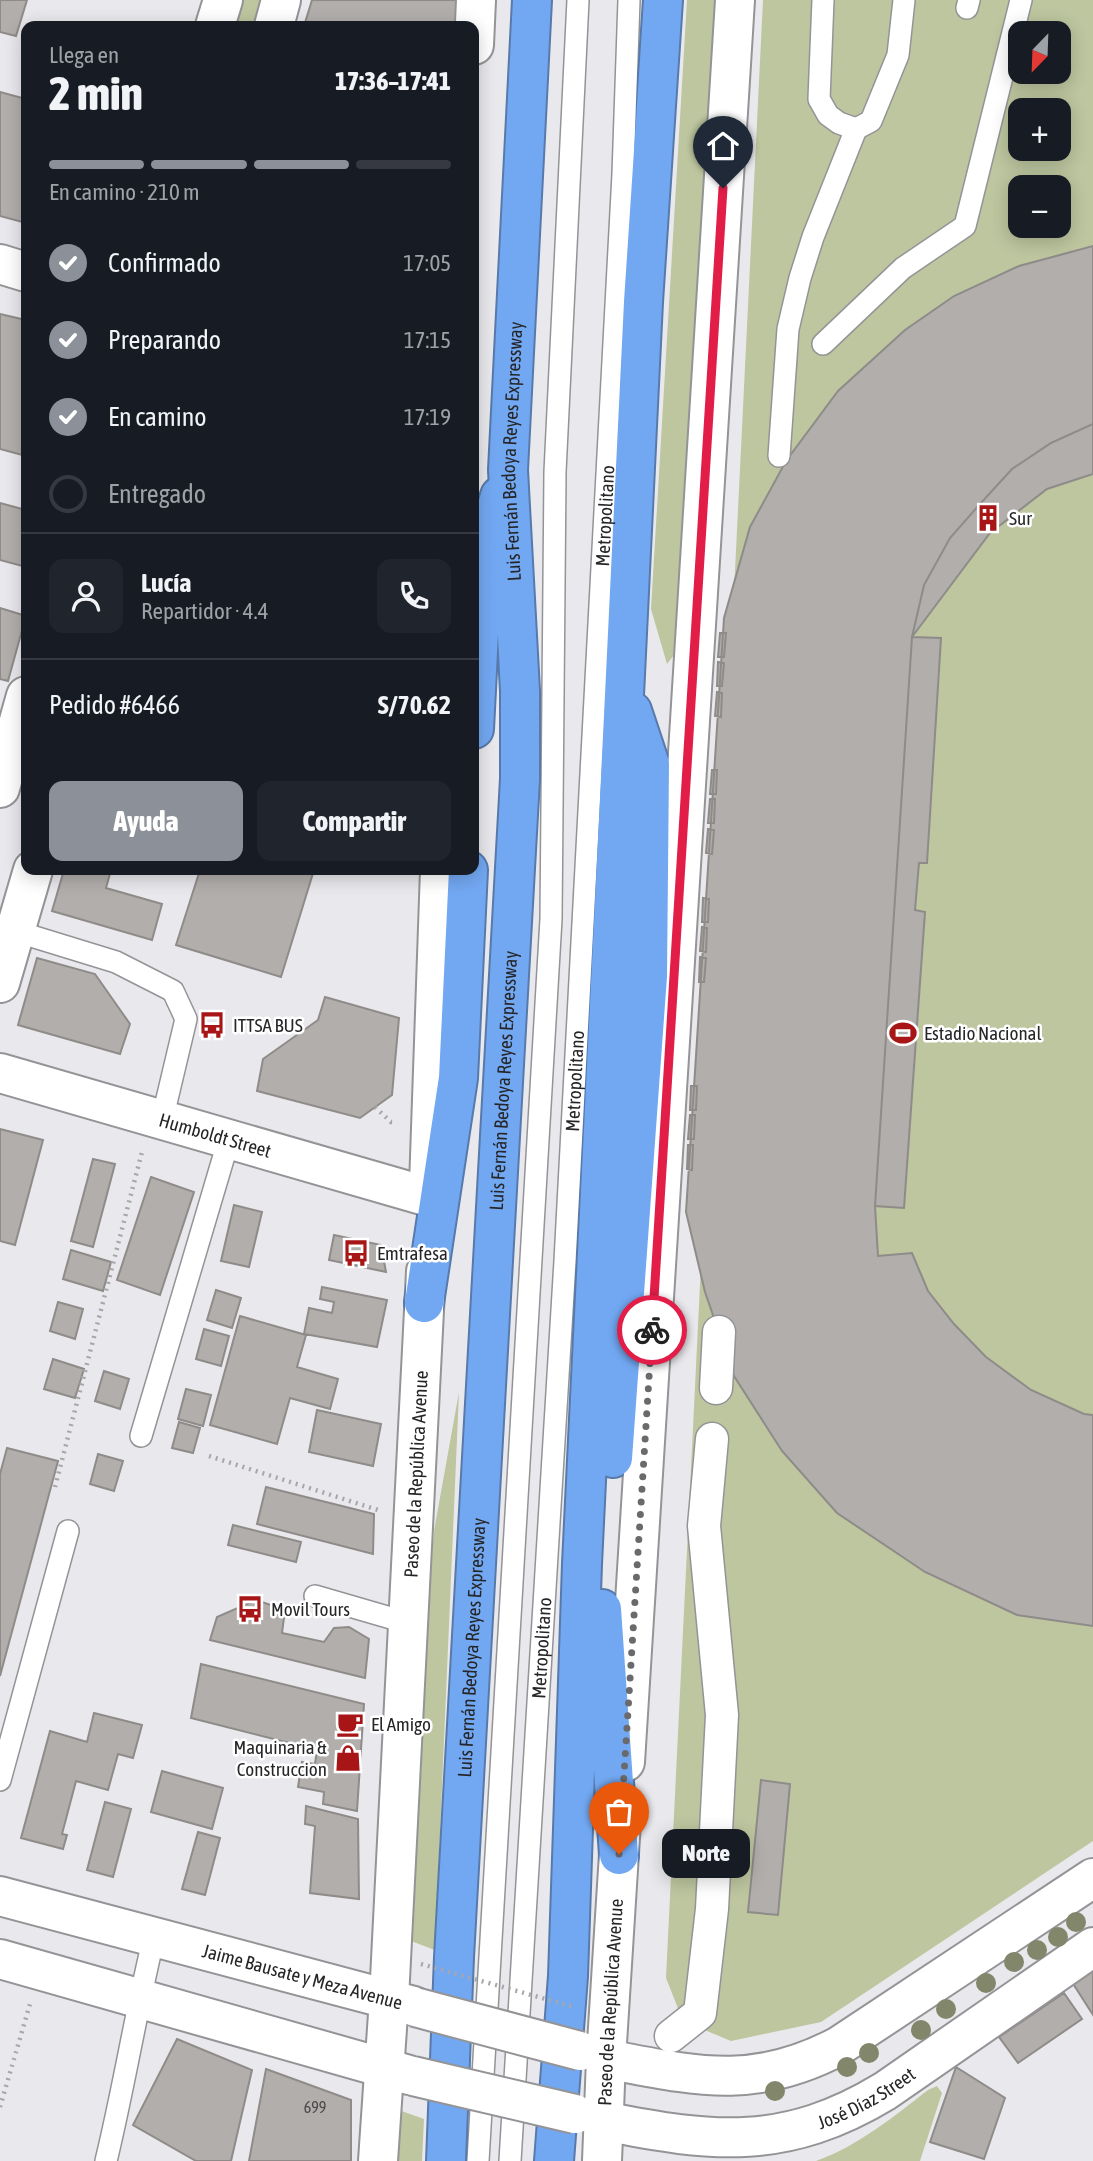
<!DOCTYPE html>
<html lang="es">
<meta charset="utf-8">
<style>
:root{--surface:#171b24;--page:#20242c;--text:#f1f3f6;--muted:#9ea1a6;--line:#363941;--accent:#8c9099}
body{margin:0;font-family:"Asap Condensed",sans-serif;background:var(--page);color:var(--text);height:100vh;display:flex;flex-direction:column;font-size:26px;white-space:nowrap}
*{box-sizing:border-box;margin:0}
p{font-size:23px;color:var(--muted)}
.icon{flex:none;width:38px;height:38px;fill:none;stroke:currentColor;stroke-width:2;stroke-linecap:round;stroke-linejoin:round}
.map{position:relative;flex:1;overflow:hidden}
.sheet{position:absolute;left:21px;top:21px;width:458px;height:854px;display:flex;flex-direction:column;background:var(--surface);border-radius:14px;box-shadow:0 4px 18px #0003}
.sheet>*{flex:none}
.needle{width:46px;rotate:203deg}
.controls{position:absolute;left:1008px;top:21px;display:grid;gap:14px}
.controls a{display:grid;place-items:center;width:63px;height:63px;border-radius:14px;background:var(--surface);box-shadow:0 4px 18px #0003;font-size:35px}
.pin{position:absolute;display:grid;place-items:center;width:60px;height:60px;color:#fff;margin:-72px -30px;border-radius:50% 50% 50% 0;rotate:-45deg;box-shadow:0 0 7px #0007}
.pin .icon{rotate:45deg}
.courier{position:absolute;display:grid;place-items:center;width:70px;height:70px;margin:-35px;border:5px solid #e11d48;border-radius:50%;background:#fff;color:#222;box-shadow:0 2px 9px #0007}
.bubble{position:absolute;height:49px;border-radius:14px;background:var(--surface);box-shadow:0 4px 18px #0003;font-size:23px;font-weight:800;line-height:49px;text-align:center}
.head em{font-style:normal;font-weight:800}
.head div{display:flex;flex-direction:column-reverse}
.head{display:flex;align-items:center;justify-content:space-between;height:119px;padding:0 28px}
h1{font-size:46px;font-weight:800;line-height:52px}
.bar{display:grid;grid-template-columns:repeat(4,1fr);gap:10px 7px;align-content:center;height:84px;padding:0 28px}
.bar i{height:9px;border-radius:5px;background:var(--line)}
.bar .active{background:var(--accent)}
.bar p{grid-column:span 4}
.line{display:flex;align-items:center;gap:18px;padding:0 28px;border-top:2px solid var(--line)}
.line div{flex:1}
.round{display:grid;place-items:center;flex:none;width:74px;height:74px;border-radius:14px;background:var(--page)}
ol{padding:0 28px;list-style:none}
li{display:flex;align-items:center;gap:21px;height:77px}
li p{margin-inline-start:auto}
li .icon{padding:7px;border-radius:50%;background:var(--accent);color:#fff;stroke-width:4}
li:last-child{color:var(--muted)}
li i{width:38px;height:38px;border:4px solid var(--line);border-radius:50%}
.cta{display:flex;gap:14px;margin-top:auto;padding:14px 28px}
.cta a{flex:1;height:80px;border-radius:14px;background:var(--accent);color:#fff;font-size:28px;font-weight:800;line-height:80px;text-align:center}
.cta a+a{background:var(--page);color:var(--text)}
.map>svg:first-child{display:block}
.green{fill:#bdc69f;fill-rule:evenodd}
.building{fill:#b1aeac;stroke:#8e8b89;stroke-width:2}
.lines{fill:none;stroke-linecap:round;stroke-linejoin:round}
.service-casing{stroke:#949497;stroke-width:24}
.pedestrian-casing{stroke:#949497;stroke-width:35}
.minor-casing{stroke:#949497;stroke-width:42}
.tertiary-casing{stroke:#949497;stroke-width:42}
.secondary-casing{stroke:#949497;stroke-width:42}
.motorway-casing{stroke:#577aab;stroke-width:42}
.path{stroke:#a7a7aa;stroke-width:4.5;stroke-dasharray:2 5;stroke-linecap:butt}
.service{stroke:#fff;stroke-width:21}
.pedestrian{stroke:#fff;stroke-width:32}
.minor{stroke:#fff;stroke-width:38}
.tertiary{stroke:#fff;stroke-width:38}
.secondary{stroke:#fff;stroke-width:38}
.motorway{stroke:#72a8f2;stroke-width:38}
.secondary-bridge-casing{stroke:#949497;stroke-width:42;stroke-linecap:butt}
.path-bridge{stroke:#a7a7aa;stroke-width:4.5;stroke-dasharray:2 5;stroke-linecap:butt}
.secondary-bridge{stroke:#fff;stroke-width:38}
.tree{fill:#82866b}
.done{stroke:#6a6a6d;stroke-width:7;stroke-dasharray:0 12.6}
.route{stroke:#e11d48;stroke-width:9}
.labels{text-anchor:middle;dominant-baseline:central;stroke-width:5;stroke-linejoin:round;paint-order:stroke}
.number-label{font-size:16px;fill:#494849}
.street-label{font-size:19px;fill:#262628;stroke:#fff}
.poi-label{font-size:19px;fill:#262628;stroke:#fff;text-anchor:start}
</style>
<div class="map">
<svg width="1093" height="2161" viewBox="0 0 1093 2161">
<rect width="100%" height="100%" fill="#e9e9ed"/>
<path class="green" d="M240,0H261L254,26H233Z
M687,0H721L681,646L667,664L651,609Z
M763,0H1093V1841L821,2022L731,2041L683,2021L666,1978ZM1020,33H1059V72H1020ZM1020,110H1059V149H1020ZM1020,187H1059V226H1020Z
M459,1392L435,1950L400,1937L434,1531Z
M937,2086L942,2093L920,2161H816C858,2146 893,2117 928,2090Z
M393,2108L424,2119L422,2161H390Z"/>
<path class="building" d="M0,0H27L16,36L0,32Z
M312,0H458L456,26H304Z
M0,92L26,99V223L0,216Z
M1093,246V424L1051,443L1012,469L980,504L950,538L924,585L912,637L875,1206L878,1256L912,1253L928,1291L954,1324L986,1357L1031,1390L1084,1414L1093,1415V1626L1017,1615L925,1572L837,1513L782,1451L734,1376L705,1292L686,1212L724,618L750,527L786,461L838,391L905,330L954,296L1019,266Z
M0,314L26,320V456L0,449Z
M1093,424V474L1047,489L990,533L912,637L924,585L950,538L980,504L1012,469L1051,443Z
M0,503L26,510V567L0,560Z
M0,608L26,616L8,681L0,679Z
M720,633H726L724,657H718Z
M912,637L941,638L927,863H919L915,910L925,912L904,1208L875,1206Z
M718,662L724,663L722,686H717Z
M717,692L722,693L721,717L715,716Z
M712,770H717L716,794H710Z
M710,799H715L714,823H708Z
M708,829L714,830L712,854L706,853Z
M64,870H111L106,888L162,904L152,940L52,911Z
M200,870H314L281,977L176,945Z
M703,898L709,899L708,922H702Z
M702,927L707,928L706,952L700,951Z
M700,957L706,958L704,982H699Z
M37,958L95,974L130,1024L120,1054L18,1025Z
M325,997L399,1018L392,1095L360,1118L257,1091L263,1059L318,1020Z
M691,1086H697L696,1110H690Z
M690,1115H695L694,1139H688Z
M0,1129L43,1140L15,1245L0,1241Z
M688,1145H693L692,1170L687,1169Z
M93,1159L115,1164L93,1247L71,1241Z
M151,1177L194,1192L160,1295L117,1280Z
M234,1205L262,1212L249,1267L221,1261Z
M334,1235L381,1245L386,1272L329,1260Z
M71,1250L111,1262L103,1291L63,1279Z
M322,1287L387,1300L377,1347L304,1334L309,1308L332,1313L334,1302L320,1299Z
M216,1290L241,1298L232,1328L207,1320Z
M58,1302L83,1309L75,1339L50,1331Z
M240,1316L306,1335L297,1367L338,1379L330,1409L290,1398L277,1444L210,1425Z
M204,1329L229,1336L221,1366L196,1359Z
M53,1359L84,1369L75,1398L44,1389Z
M104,1371L129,1379L120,1409L95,1401Z
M186,1389L211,1395L203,1426L178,1419Z
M317,1410L381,1424L373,1466L309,1452Z
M179,1422L200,1428L193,1453L172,1448Z
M7,1448L58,1461L0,1676V1474Z
M98,1454L123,1461L114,1491L90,1484Z
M266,1487L374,1514L373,1554L257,1524Z
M233,1525L301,1542L296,1562L228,1545Z
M256,1600L285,1610L282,1633L324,1642L334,1628L349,1627L369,1639L365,1678L210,1640L217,1617Z
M201,1664L364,1704L357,1811L323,1804L324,1792L298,1787L302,1762L315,1764L317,1750L191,1718Z
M94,1713L142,1725L133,1758L118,1754L108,1790L76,1781L62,1834L67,1835L63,1849L21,1838L50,1731L87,1742Z
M162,1771L223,1788L212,1829L151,1812Z
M761,1780L790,1784L778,1915L748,1912Z
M105,1802L131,1809L113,1877L87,1870Z
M306,1806L358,1819L359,1899L310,1893L315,1826L305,1824Z
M198,1832L220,1838L205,1895L182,1889Z
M1093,1969V2015L1072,1982Z
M1064,1993L1082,2019L1018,2063L999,2037Z
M177,2039L252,2070L231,2161H196L133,2125Z
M956,2067L1005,2098L984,2159L930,2142Z
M266,2069L351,2100V2161H249Z"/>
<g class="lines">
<defs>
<g id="service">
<path d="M823,0L819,99L828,115L839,123L856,129L871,121L898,55L904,0"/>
<path d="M967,8L969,0"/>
<path d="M823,344L903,268L965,226L1021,0"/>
<path d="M779,456L788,329L800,278L813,237L856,129"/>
<path d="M15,931L116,962L173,991L186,1019L162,1120"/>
<path d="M141,1436L229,1139"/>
<path d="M315,1596L408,1623"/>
<path d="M0,1780L68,1531"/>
<path d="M106,2161C124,2087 136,2011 154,1937"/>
<path d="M478,2161L551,919L555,472L578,0"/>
<path id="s1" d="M510,2161L565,1261L623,174L629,0"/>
</g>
<path id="pedestrian" d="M716,1388L719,1332
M671,2036L700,2013L712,1909L722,1715L704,1526L712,1439"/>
<path id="minor" d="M0,264L26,272"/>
<g id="tertiary">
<path d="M215,26L223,0"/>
<path d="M274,26L281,0"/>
<path d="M0,788L26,696"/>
<path d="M0,983L33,870"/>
<path id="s2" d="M0,1073L429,1197"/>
<path d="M606,2059C696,2076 754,2091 839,2046L1093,1878"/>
<path id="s3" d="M604,2121C713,2143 786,2151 885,2091L1093,1947"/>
</g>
<g id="secondary">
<path d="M474,45L476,0"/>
<path d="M429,1186L440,870"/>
<path d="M625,1762L735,0"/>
<path id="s4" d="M0,1896L414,2006"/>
<path d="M0,1959L409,2075"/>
<path id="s5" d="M378,2161L389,1999L426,1271"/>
<path id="s6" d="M602,2161L606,2059L621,1822"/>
</g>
<g id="motorway">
<path d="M474,729L483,553L500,496"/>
<path d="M424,1303L458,1078L468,870"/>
<path d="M613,1458L648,976L650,765L632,711"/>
<path d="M602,1609L619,1855"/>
<path id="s7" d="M446,2161L454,1957L520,779V691L508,470L532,0"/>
<path d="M554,2161L568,1976L582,1564L643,302L663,0"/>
</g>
</defs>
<use href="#service" class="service-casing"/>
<use href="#pedestrian" class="pedestrian-casing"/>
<use href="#minor" class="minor-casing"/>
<use href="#tertiary" class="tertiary-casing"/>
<use href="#secondary" class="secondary-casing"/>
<use href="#motorway" class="motorway-casing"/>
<path class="path" d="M375,1107L391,1122H394
M209,1456L378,1510
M55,1487L142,1152
M0,2107L30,2004"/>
<use href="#service" class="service"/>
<use href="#pedestrian" class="pedestrian"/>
<use href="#minor" class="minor"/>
<use href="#tertiary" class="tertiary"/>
<use href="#secondary" class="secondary"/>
<use href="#motorway" class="motorway"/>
<defs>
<path id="secondary-bridge" d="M415,2007L580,2051
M413,2076L575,2114"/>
</defs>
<use href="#secondary-bridge" class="secondary-bridge-casing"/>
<path class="path-bridge" d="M421,1964L574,2007"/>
<use href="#secondary-bridge" class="secondary-bridge"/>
</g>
<g class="tree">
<circle cx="1076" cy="1922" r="10"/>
<circle cx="1058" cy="1937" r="10"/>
<circle cx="1037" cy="1950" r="10"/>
<circle cx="1014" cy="1962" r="10"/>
<circle cx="986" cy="1983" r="10"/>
<circle cx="946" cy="2009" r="10"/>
<circle cx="921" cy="2030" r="10"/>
<circle cx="869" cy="2053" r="10"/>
<circle cx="847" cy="2067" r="10"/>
<circle cx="775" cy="2091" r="10"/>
</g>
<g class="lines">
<path class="done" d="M619,1854L652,1330"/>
<path class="route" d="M652,1330L723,188"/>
</g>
<defs>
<symbol id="building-bare" viewBox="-9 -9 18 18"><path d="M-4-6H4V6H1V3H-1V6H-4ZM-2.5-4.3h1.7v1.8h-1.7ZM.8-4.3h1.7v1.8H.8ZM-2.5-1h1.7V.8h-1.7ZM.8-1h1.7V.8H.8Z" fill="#a81516" stroke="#fff" stroke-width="2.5" paint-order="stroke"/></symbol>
<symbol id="bus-bare" viewBox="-9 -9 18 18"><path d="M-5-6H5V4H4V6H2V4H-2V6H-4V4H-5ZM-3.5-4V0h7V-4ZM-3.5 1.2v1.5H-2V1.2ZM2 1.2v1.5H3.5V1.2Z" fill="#a81516" stroke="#fff" stroke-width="2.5" paint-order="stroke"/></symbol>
<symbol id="stadium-bare" viewBox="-9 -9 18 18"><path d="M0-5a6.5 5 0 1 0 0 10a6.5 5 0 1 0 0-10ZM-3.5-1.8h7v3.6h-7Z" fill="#a81516" stroke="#fff" stroke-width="2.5" paint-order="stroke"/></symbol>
<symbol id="cafe-bare" viewBox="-9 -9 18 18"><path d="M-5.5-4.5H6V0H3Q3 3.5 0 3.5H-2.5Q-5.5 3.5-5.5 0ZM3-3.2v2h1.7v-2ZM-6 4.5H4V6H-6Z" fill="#a81516" stroke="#fff" stroke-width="2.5" paint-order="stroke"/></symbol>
<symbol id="shop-bare" viewBox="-9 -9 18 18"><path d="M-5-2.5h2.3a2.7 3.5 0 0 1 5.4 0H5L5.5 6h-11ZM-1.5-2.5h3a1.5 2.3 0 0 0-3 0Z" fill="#a81516" stroke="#fff" stroke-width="2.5" paint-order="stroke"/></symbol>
</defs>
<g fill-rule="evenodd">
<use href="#building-bare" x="969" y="499" width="38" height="38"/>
<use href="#bus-bare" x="193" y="1006" width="38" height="38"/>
<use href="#stadium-bare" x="884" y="1014" width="38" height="38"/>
<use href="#bus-bare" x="337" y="1234" width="38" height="38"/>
<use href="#bus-bare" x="231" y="1590" width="38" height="38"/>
<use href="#cafe-bare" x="331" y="1705" width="38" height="38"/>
<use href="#shop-bare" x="329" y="1739" width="38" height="38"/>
</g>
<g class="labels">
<g class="number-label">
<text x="315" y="2107">699</text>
</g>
<g class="street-label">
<text stroke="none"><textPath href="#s7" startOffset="1712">Luis Fernán Bedoya Reyes Expressway</textPath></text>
<text stroke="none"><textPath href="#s1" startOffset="1648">Metropolitano</textPath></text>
<text stroke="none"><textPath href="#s7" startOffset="1082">Luis Fernán Bedoya Reyes Expressway</textPath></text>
<text stroke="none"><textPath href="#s1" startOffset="1082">Metropolitano</textPath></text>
<text stroke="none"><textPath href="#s2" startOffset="224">Humboldt Street</textPath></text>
<text stroke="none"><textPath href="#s5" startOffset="688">Paseo de la República Avenue</textPath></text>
<text stroke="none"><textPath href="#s7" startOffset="514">Luis Fernán Bedoya Reyes Expressway</textPath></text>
<text stroke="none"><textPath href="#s1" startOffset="514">Metropolitano</textPath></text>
<text stroke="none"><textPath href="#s4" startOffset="313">Jaime Bausate y Meza Avenue</textPath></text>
<text stroke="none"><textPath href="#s6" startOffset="159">Paseo de la República Avenue</textPath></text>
<text stroke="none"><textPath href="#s3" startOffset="271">José Díaz Street</textPath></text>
</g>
<g class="poi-label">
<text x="1009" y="518">Sur</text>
<text x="233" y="1025">ITTSA BUS</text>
<text x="924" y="1033">Estadio Nacional</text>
<text x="377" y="1253">Emtrafesa</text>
<text x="271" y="1609">Movil Tours</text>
<text x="371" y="1724">El Amigo</text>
<text x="327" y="1747" text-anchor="end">Maquinaria &amp;<tspan x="327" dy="22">Construccion</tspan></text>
</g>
</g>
</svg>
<div class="controls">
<a><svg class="needle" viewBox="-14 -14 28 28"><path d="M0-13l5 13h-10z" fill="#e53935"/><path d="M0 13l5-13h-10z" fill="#9ea1a6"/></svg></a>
<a>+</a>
<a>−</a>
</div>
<div class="pin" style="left:619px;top:1854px;background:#ea580c"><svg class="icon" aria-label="bag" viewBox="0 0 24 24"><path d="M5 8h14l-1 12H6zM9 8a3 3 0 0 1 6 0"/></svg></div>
<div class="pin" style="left:723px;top:188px;background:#1f2937"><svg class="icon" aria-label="home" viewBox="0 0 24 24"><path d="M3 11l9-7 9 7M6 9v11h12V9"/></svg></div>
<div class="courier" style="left:652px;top:1330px"><svg class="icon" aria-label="bike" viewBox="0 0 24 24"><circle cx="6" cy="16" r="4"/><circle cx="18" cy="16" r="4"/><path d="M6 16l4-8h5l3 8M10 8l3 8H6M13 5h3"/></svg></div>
<div class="bubble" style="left:662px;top:1829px;width:88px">Norte</div>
<section class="sheet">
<div class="head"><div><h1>2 min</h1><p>Llega en</p></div><em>17:36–17:41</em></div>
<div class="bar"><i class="active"></i><i class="active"></i><i class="active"></i><i></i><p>En camino · 210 m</p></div>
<ol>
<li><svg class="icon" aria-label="check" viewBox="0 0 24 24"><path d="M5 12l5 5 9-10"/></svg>Confirmado<p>17:05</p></li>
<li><svg class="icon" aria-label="check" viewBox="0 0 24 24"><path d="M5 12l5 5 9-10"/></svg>Preparando<p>17:15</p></li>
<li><svg class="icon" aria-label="check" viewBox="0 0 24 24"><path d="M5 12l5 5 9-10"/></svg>En camino<p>17:19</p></li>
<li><i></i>Entregado</li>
</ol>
<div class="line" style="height:126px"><a class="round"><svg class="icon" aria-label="person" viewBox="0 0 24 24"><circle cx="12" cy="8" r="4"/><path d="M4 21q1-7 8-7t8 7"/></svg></a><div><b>Lucía</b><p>Repartidor · 4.4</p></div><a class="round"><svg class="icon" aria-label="phone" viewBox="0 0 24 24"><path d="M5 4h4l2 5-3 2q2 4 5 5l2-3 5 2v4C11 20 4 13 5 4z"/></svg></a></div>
<div class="line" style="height:91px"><div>Pedido #6466</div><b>S/70.62</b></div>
<div class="cta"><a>Ayuda</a><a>Compartir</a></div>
</section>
</div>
